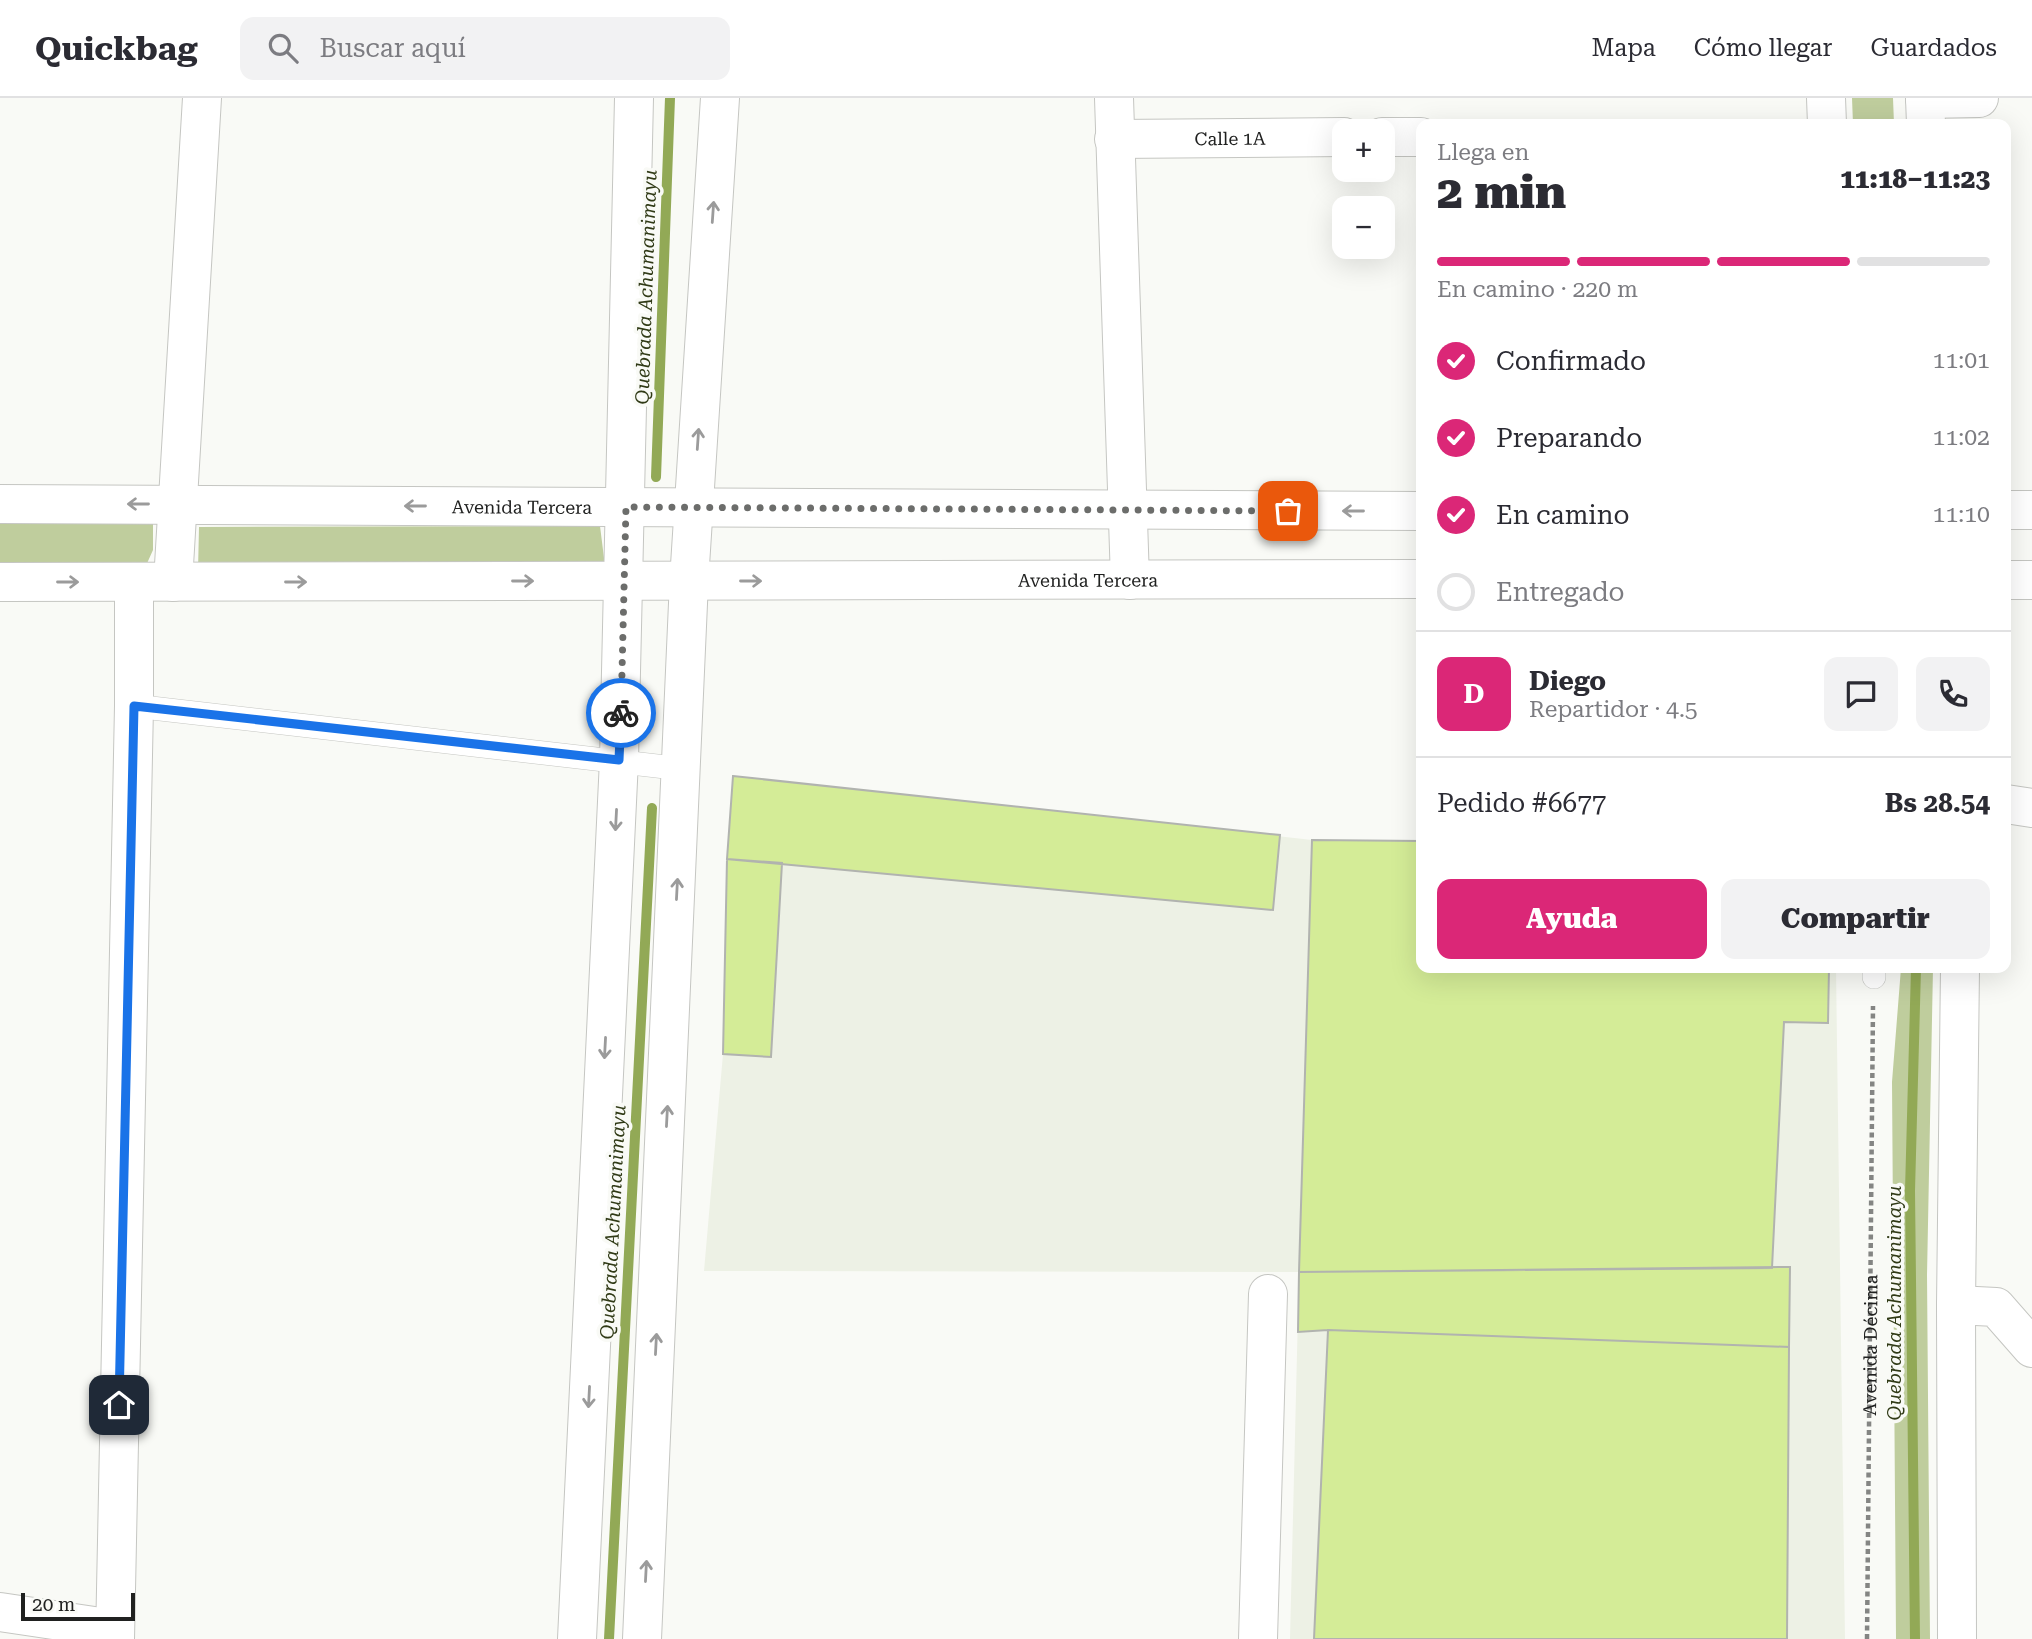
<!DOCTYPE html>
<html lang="es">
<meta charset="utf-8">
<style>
:root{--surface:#fff;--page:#f2f2f3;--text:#2b2b33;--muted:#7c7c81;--line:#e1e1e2;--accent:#db2777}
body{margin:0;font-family:"Roboto Serif",serif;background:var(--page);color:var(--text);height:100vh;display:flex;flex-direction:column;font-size:26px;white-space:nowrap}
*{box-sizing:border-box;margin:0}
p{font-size:23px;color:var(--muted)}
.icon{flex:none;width:38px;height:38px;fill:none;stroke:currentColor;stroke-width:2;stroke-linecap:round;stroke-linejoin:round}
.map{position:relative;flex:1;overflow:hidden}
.side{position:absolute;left:1416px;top:21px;width:595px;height:854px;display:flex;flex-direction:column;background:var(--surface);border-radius:14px;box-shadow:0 7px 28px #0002}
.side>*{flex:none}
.controls{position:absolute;left:1332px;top:21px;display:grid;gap:14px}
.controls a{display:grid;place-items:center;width:63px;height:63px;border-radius:14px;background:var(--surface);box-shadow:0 7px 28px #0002;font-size:35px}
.scale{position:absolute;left:21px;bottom:18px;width:114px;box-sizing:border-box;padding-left:7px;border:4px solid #202120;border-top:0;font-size:19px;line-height:24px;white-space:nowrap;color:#202120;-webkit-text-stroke:5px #f9faf6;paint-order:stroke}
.pin{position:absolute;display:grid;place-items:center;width:60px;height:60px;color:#fff;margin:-30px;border-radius:14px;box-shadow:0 4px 10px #0006}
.courier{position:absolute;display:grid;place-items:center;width:70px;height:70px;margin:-35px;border:5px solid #1a73e8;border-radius:50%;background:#fff;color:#222;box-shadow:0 2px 9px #0007}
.summary em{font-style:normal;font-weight:800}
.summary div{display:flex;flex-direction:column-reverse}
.summary{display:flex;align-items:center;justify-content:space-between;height:119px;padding:0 21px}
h1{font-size:46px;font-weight:800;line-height:52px}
.bar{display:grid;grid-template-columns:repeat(4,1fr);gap:10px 7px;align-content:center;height:84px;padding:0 21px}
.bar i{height:9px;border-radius:5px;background:var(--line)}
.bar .on{background:var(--accent)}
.bar p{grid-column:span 4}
.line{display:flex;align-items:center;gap:18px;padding:0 21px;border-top:2px solid var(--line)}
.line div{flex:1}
.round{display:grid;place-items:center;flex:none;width:74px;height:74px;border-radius:14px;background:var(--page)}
ol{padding:0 21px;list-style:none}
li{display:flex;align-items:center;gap:21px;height:77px}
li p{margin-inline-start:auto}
li .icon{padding:7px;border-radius:50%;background:var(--accent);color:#fff;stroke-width:4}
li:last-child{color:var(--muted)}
li i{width:38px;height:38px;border:4px solid var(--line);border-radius:50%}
.cta{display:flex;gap:14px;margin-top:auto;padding:14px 21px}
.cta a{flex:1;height:80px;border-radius:14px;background:var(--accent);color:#fff;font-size:28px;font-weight:800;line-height:80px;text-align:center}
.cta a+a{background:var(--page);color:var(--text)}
header{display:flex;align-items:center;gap:42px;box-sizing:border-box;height:98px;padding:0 35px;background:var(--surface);border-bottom:2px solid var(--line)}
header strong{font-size:33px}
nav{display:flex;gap:38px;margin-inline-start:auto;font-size:24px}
.search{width:490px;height:63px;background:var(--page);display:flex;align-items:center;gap:18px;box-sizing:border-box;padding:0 24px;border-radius:14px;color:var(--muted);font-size:26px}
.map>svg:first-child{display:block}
.built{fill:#edf1e5}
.green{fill:#bfcd9d}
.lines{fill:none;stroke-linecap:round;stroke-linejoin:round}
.stream{stroke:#92a956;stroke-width:10}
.building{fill:#d4ec97;stroke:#b1b3af;stroke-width:2}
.service-casing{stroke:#c5c6c2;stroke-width:24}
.minor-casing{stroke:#c5c6c2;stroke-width:40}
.tertiary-casing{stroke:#c5c6c2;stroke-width:40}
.secondary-casing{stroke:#c5c6c2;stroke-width:40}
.path{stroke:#848583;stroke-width:4.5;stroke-dasharray:5 3.5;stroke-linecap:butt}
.service{stroke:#fff;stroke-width:23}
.minor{stroke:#fff;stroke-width:38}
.tertiary{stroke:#fff;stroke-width:38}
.secondary{stroke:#fff;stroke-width:38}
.oneway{stroke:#9b9b9b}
.done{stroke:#6c6d6b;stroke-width:7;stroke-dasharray:0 12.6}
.route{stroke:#1a73e8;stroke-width:9}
.labels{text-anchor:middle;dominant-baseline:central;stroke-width:7;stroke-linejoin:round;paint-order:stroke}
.street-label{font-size:18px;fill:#202120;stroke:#f9faf6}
.water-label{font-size:19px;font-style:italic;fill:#303a16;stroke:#f9faf6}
</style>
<header>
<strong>Quickbag</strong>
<div class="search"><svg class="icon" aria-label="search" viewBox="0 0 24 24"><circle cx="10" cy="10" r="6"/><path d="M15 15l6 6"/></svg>Buscar aquí</div>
<nav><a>Mapa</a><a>Cómo llegar</a><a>Guardados</a></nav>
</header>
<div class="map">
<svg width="2032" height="1541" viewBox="0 0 2032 1541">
<rect width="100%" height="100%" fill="#f9faf6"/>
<path class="built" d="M733,678L1312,742L1421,870H1836L1845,1541H1290L1299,1174L704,1173L723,956Z"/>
<path class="green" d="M1852,0H1893L1894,26H1853Z
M0,422H153V452L144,472L0,471Z
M600,428L606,476L198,473L199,429Z
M1901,870H1933L1927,1177L1930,1541H1896L1892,984Z"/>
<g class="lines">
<path class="stream" d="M656,379L670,0
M609,1541L652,710
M1915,1541L1910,1093L1916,870"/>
</g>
<path class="building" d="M733,678L1280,737L1273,812L727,761Z
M1312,742L1421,743V870H1829L1828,925L1784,924L1772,1170L1299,1174Z
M727,761L782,765L771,959L723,956Z
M1790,1169L1789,1249L1328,1232L1298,1234L1299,1174Z
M1328,1232L1789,1249L1787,1541H1314Z"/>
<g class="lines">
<defs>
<path id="service" d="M134,608L683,671
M1874,879V870"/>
<g id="minor">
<path d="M1114,0L1130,482"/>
<path d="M1925,1L1979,0"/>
<path d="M1382,39H1421"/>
<path id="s2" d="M1114,41L1344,39"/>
<path d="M2006,412H2032"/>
<path d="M2006,482H2032"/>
<path d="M173,484L202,0"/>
<path d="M1956,1207L1996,1209L2032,1250"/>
<path d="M0,1514L114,1531"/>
<path d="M115,1541L134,608V484"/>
<path d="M577,1541L619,662L634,0"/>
<path d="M642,1541L689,483L720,0"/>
<path d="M1258,1541L1268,1196"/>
</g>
<g id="tertiary">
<path id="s3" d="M0,406L1421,413"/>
<path id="s4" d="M0,484L1421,481"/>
<path d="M2006,706L2032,710"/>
</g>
<path id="secondary" d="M1826,0L1827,26
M1925,0L1926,26
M1957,1541L1956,1207L1960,870"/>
</defs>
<use href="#service" class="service-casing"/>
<use href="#minor" class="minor-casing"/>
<use href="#tertiary" class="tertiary-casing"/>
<use href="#secondary" class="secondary-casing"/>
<path class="path" id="s1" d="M1867,1541L1873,908"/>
<use href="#service" class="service"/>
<use href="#minor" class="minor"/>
<use href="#tertiary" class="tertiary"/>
<use href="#secondary" class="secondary"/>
</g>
<defs><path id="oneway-shaft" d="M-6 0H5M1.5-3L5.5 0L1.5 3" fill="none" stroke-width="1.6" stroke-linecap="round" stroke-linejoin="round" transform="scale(1.75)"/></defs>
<g class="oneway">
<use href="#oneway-shaft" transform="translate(713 114) rotate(-86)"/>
<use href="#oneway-shaft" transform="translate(698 341) rotate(-86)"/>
<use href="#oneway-shaft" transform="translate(138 406) rotate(-180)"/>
<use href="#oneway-shaft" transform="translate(415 408) rotate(-180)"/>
<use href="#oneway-shaft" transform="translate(1353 413) rotate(-180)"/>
<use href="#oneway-shaft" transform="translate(523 483)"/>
<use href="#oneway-shaft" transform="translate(751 483)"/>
<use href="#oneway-shaft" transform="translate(68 484)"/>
<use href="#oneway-shaft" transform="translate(296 484)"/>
<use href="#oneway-shaft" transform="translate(616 722) rotate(93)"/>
<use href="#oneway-shaft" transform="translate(677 791) rotate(-87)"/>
<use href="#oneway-shaft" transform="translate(605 950) rotate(93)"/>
<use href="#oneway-shaft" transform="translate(667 1018) rotate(-87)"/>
<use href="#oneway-shaft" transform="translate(656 1246) rotate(-87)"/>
<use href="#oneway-shaft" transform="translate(589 1299) rotate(93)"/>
<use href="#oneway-shaft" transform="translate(646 1473) rotate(-87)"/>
</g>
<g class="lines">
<path class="done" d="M621,615L626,409L1288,413"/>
<path class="route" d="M119,1307L134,608L619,662L621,615"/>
</g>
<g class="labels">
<g class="street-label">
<text stroke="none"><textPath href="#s2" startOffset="116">Calle 1A</textPath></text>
<text stroke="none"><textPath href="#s3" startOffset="522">Avenida Tercera</textPath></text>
<text stroke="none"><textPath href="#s4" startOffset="1088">Avenida Tercera</textPath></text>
<text stroke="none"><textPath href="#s1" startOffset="294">Avenida Décima</textPath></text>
</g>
<g class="water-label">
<text transform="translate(646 189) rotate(-88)">Quebrada Achumanimayu</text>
<text transform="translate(613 1124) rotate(-87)">Quebrada Achumanimayu</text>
<text transform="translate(1894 1205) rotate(-90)">Quebrada Achumanimayu</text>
</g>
</g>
</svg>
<div class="controls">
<a>+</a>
<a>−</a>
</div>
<div class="scale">20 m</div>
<div class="pin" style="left:1288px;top:413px;background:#ea580c"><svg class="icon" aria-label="bag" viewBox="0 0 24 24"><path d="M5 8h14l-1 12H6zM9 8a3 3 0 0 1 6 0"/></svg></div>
<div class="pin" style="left:119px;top:1307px;background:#1f2937"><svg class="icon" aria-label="home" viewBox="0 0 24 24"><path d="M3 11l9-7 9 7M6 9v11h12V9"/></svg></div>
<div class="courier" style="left:621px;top:615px"><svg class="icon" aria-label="bike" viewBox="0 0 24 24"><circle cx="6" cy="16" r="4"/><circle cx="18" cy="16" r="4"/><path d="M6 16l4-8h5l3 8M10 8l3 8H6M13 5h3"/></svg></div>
<section class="side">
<div class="summary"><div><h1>2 min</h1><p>Llega en</p></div><em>11:18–11:23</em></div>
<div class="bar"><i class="on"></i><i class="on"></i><i class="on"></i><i></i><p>En camino · 220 m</p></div>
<ol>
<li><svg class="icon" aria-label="check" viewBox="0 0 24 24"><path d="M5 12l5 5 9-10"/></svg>Confirmado<p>11:01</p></li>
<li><svg class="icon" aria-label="check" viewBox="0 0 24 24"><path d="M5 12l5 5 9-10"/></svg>Preparando<p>11:02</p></li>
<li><svg class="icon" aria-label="check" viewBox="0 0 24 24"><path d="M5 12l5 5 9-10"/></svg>En camino<p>11:10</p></li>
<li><i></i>Entregado</li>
</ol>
<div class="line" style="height:126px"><b class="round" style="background:var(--accent);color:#fff">D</b><div><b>Diego</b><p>Repartidor · 4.5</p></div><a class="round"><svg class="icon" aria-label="chat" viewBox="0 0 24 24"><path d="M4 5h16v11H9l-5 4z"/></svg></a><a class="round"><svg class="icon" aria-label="phone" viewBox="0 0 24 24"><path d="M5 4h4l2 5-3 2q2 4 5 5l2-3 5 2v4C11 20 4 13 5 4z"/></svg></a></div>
<div class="line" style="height:91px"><div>Pedido #6677</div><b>Bs 28.54</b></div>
<div class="cta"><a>Ayuda</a><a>Compartir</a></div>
</section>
</div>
